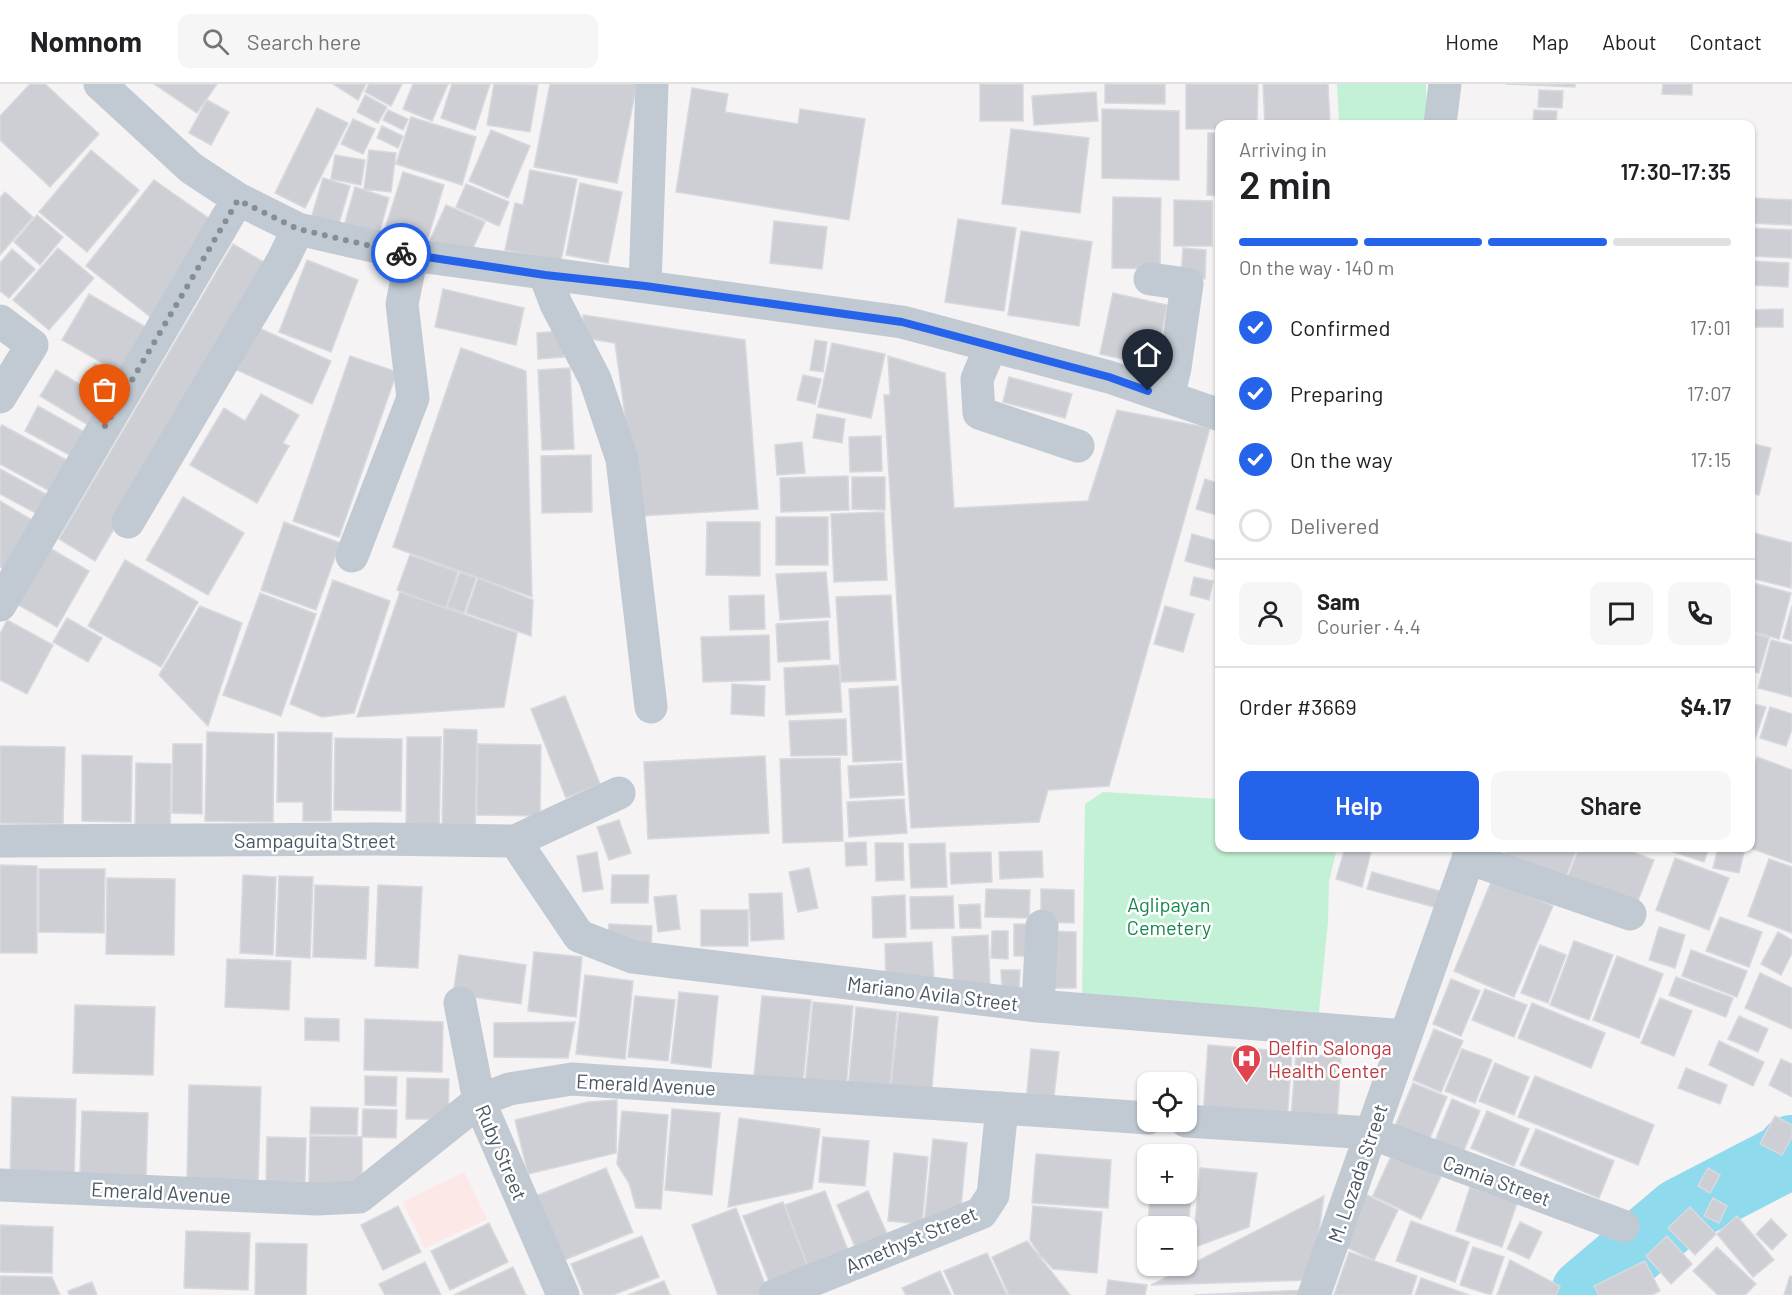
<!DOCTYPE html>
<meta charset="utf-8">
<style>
:root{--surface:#fff;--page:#f6f6f6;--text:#202124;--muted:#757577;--line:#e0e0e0;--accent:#2563eb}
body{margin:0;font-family:Barlow,sans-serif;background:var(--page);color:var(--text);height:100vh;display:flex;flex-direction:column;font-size:22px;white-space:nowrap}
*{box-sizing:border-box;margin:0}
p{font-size:20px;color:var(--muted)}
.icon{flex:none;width:33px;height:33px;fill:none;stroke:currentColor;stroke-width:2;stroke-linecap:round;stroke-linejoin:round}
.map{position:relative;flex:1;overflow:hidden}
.panel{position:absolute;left:1215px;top:36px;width:540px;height:732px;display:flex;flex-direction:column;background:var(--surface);border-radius:12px;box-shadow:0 2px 4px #0004}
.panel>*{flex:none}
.fabs{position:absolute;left:1137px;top:988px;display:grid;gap:12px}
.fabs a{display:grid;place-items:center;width:60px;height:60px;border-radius:12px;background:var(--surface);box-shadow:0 2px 4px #0004;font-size:30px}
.pin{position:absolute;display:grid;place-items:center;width:51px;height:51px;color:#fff;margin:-62px -26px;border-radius:50% 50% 50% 0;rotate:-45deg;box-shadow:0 0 6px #0007}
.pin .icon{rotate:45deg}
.courier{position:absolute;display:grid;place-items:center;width:60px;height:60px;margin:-30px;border:4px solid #2563eb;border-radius:50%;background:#fff;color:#222;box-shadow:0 2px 8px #0007}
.overview em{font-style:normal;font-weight:600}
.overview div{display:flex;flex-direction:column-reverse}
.overview{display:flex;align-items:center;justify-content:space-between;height:102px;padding:0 24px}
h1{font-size:39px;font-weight:600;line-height:45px}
.bar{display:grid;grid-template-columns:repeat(4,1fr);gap:9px 6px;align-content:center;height:72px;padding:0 24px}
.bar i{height:8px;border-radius:4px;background:var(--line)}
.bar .selected{background:var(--accent)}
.bar p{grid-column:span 4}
.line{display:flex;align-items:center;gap:15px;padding:0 24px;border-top:2px solid var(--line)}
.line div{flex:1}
.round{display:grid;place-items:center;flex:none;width:63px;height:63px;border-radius:12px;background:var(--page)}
ol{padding:0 24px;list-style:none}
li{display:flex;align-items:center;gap:18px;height:66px}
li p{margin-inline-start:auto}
li .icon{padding:6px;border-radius:50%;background:var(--accent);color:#fff;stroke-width:4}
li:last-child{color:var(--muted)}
li i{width:33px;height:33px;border:3px solid var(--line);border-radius:50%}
.cta{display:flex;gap:12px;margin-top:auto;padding:12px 24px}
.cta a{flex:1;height:69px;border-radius:12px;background:var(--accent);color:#fff;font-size:24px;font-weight:600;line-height:69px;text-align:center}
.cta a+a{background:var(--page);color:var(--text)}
header{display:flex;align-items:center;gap:36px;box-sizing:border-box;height:84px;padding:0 30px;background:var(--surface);border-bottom:2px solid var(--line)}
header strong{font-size:28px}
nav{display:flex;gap:33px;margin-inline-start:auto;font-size:21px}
.search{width:420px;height:54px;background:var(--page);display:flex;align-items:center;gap:15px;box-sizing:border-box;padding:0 21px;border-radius:12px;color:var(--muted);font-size:22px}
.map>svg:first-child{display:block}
.medical{fill:#fce8e6}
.green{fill:#c3f1d5}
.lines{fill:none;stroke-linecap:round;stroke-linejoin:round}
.stream{stroke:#90daee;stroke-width:10}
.river{stroke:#90daee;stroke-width:68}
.building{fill:#cdcfd5;stroke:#d7d9de;stroke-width:1.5}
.minor{stroke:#c1cad2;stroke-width:33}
.done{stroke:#868d94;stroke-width:6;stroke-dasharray:0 10.8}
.route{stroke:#2563eb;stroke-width:8}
.labels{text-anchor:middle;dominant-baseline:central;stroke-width:5;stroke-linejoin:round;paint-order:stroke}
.street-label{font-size:20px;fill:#4a5661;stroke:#fff}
.park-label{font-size:20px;fill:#17864f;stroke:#fff}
.health-label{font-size:20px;fill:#be3a42;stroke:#fff;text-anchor:start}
</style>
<header>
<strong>Nomnom</strong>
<div class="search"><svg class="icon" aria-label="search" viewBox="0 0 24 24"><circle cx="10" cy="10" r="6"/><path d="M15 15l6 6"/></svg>Search here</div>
<nav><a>Home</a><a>Map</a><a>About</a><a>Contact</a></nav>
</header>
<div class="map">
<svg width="1792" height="1211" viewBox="0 0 1792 1211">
<rect width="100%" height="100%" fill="#f5f3f3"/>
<path class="medical" d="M464,1088L487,1135L425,1164L403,1118Z"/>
<path class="green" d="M1337,0H1426L1427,36L1339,40Z
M1103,708L1219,715L1220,764H1337L1329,798L1328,838L1319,928L1082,911L1085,720Z"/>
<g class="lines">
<path class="stream" d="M1582,1211L1585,1208"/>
<path class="river" d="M1585,1208L1680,1128L1786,1073L1792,1065"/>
</g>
<path class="building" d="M30,0H45L99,50L50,103L0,56V32Z
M154,0H217L197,29Z
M333,0H366L358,16Z
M369,0H402L391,22L365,8Z
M413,0H448L432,37L403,25Z
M452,0H490L475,46L441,34Z
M494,0L538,1L530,48L487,41Z
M550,0H637L617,99L534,83Z
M980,0H1023V37H980Z
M1105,0H1165V20L1105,19Z
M1186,0H1258L1257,40H1220V45H1186Z
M1263,0H1328L1330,40H1265Z
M1506,0H1575V3Z
M1663,0H1692V11L1662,10Z
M692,4L728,10L725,28L798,40L800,25L865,35L849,136L676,108Z
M1539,6L1563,7L1562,24L1538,23Z
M1096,8L1098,37L1034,41L1032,12Z
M365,11L387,23L378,39L357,28Z
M207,16L229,28L211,61L189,49Z
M317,24L348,39L305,124L275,109Z
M1102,25L1179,27V96L1102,94Z
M388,26L408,35L403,46L383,36Z
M1534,26L1557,27L1556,40H1533Z
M411,33L476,53L462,101L396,80Z
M353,35L375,45L363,70L341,60Z
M382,42L403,52L398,64L377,54Z
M1011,45L1089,54L1080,129L1002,120Z
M491,46L530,62L508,114L469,97Z
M1208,49H1220V112L1207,111Z
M91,66L139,106L87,168L39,128Z
M369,66L396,69L391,108L364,105Z
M335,71L365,76L361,101L331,95Z
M530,86L577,95L561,177L505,166L515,119L523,121Z
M403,88L444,101L425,164L383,151Z
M323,94L350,102L337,146L310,138Z
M154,96L217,140L162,242L86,182Z
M580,99L622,108L608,179L566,171Z
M466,100L509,118L499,142L456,123Z
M355,103L389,114L378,153L344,142Z
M5,108L33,133L0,171V114Z
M1113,113L1161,114L1160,185L1112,184Z
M1751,114L1792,116V141L1750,139Z
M1174,116L1212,117V162H1174Z
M1216,120H1220V213H1217Z
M446,121L485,138L469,173L430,156Z
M37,131L63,153L40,181L14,158Z
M958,135L1016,144L1004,227L945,218Z
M774,137L827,143L822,185L770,179Z
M1750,144L1792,146V174L1750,172Z
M1021,147L1092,158L1079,242L1008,231Z
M233,160L270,182L95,477L59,455Z
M58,164L94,194L49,246L13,216Z
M1183,164L1206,166L1205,195L1181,194Z
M12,165L35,185L9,214L0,207V179Z
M307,176L358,196L331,268L279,248Z
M1752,177L1789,179L1788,203L1751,201Z
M443,205L524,224L516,261L435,243Z
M1113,209L1167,221L1155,282L1100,270Z
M89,210L151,246L125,292L62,256Z
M1783,225V243H1750V226Z
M583,231L745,256L758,425L639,432L615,259L584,254Z
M257,243L331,277L312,320L237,286Z
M562,247L564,273L538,275L537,249Z
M815,256L827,258L823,288L810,286Z
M832,259L885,270L871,334L818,323Z
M461,264L526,287L532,513L393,463Z
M350,272L397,288L339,453L293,437Z
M888,272L945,289L954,424L1088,417L1117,326L1210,344L1109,702L1048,706L1039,738L911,744L884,311H890Z
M95,280L121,296L109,315L83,300Z
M570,284L574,365L542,366L538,286Z
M56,286L114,321L98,347L40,312Z
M803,291L821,295L815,320L797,316Z
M1009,293L1072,310L1065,334L1003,318Z
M261,310L299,331L283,359L289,362L257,419L190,381L224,324L245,337Z
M38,322L90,351L77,375L25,347Z
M817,330L845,335L842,359L813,354Z
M2,341L74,380L57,411L0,380V344Z
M881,352L882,387L850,388L849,353Z
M802,358L805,389L777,391L775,361Z
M1750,359L1771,364L1759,411L1750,409Z
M591,371L592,428L542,429L541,372Z
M0,385L55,415L45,434L0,410Z
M848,392L849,426L781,428L780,394Z
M852,393H885V426L852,425Z
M1205,395L1220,400V432L1196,425Z
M183,413L244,449L208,511L146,476Z
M0,417L37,439L9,488L0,483Z
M884,428L887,496L834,498L831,430Z
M776,433H828V481H776Z
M284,438L340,459L316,526L261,506Z
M707,438H760V492L706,491Z
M1750,448L1792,459L1791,504L1750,494Z
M1192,450L1220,458L1218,486L1185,477Z
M48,463L89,487L57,543L15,519Z
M410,471L458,488L446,524L397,506Z
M125,476L198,518L161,583L88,542Z
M460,488L476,494L464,529L447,523Z
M826,488L830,533L780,536L776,490Z
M1194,493L1213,497L1209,516L1190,511Z
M478,494L533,516L531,552L466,529Z
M333,496L390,517L354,629L322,633L290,620Z
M1750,498L1791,509L1779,555L1750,547Z
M400,508L517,549L504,623L357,633Z
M260,509L316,530L281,632L223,611Z
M764,511L765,545L730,546L729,512Z
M891,511L896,596L841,598L836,513Z
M200,522L242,539L208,642L159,591Z
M1165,522L1194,530L1183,568L1154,560Z
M1792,522V557L1783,554Z
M67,534L102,554L88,578L53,558Z
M7,536L53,561L27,610L0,596V550Z
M828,537L830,575L778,578L776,540Z
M1750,548L1769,554L1759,589L1750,587Z
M769,551L770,596L703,598L701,553Z
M1771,556L1792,561V613L1758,604Z
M839,581L842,628L786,631L784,584Z
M732,600L765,602L764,632L731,630Z
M898,602L902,676L853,678L849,605Z
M565,612L600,700L566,714L531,625Z
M1750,619L1766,623L1755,655L1750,653Z
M1770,623L1792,630V645L1786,662L1760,654Z
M846,635L847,671L791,672L789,637Z
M444,645L477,646L475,752L442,751Z
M207,648L274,650L273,738L205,737Z
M278,648L332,649L331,737H303V718H277Z
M407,653H441L439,747L406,746Z
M335,654L402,655L401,727L334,726Z
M173,660H202V730L172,729Z
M478,660L541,661L540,732L477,731Z
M0,662L65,663L63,740L0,739Z
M82,671L132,672L131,738L82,737Z
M765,672L769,749L648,755L644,678Z
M1757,673L1792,686V779L1750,764V690Z
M840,674L843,757L783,759L780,675Z
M136,679L171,680L170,746L135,745Z
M902,679L904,711L850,714L848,682Z
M904,715L907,749L849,753L847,718Z
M619,736L631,769L609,776L597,743Z
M866,758L867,781L846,782L845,759Z
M875,759H903L904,796L876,797Z
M945,759L947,803L911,804L909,760Z
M1345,764H1372L1362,803L1336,795Z
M1507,764H1577L1564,798L1503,774Z
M1579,764H1622L1654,776L1635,824L1566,798Z
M1662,764H1709L1704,778Z
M1718,764L1744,768L1739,789L1713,784Z
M1042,767L1043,793L1000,795L999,768Z
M597,768L603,805L583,808L577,772Z
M991,768L992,798L951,800L950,769Z
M1675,774L1729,794L1709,846L1656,826Z
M1769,775L1792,783V849L1748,832Z
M0,781L37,782V869H0Z
M809,784L818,824L798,828L789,788Z
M39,785H105L104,849L39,848Z
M1372,788L1443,808L1438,824L1367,805Z
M243,791L276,793L273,871L240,869Z
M612,791H649L648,819H611Z
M279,792L313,793L310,874L276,872Z
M107,794L175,795L174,871L106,870Z
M1492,796L1553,822L1514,913L1454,887Z
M315,801L369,803L366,875L313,873Z
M378,801L422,803L418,884L375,882Z
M986,805L1030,806L1029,834L985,833Z
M1041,805L1074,806V839L1041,838Z
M782,809L784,855L751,857L749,810Z
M676,811L680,845L658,848L654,813Z
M905,811L906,853L873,854L872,813Z
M953,812L954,844L911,845L910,813Z
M980,820L981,844H960L959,821Z
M701,826H748V862H701Z
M1720,833L1762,848L1749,883L1706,867Z
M609,840L652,842L651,865L608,863Z
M1014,840H1038V872H1014Z
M1659,843L1685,851L1675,884L1649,876Z
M992,847H1008V875L991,874Z
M1045,847L1076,848V904H1044Z
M1778,848L1792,856V869L1781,891L1761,880Z
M988,851L990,902L954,903L952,853Z
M1574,857L1613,871L1589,936L1550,921Z
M932,858L934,897L886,898L885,860Z
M1540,861L1566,871L1548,919L1521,909Z
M1691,866L1747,887L1737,913L1682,892Z
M534,868L582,873L576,933L528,927Z
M459,871L526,881L521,920L453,910Z
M1617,872L1663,890L1639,954L1593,936Z
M227,875L291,877L289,926L225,923Z
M1001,886H1020L1019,905H1002Z
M1760,889L1792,904V945L1745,924Z
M585,891L633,897L625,975L576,970Z
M1676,893L1733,914L1726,933L1669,911Z
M1451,895L1480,907L1461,952L1433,940Z
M1485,905L1527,921L1514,953L1472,936Z
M679,908L718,912L711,984L671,979Z
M635,912L675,916L668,977L628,973Z
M762,912L811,916L803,997L754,992Z
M1660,914L1692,927L1674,972L1641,959Z
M813,918L853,922L846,1005L805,1001Z
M1532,919L1605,949L1591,984L1518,954Z
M75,921L155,923L153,991L73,989Z
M856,923L897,928L889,1010L848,1006Z
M899,928L938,933L931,1015L890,1011Z
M1739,932L1768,945L1758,968L1728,955Z
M305,934L339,935V957L305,956Z
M365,935L443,938L442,988L364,986Z
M575,938L568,974L494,973V939Z
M1434,945L1463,957L1441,1008L1413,996Z
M1719,957L1764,978L1753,1002L1709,981Z
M1208,961L1292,968L1287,1038L1203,1032Z
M1031,965L1059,968L1053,1021L1026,1018Z
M1462,965L1492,976L1475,1019L1445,1007Z
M1296,969L1341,973L1337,1037L1291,1033Z
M1781,975L1792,980V1013L1769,1001Z
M1495,979L1529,993L1514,1031L1479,1017Z
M1686,984L1727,1001L1720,1020L1678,1004Z
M365,992L397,993L396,1022L365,1021Z
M1535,992L1654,1041L1638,1081L1518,1033Z
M407,994L449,995L448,1035H406Z
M1413,999L1447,1013L1427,1061L1393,1047Z
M189,1001L261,1003L258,1099L187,1096Z
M12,1013L76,1015L74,1100L10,1098Z
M1452,1015L1480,1027L1462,1071L1434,1059Z
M617,1016L616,1069L528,1090L515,1036L588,1018Z
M311,1023L358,1024L357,1051L310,1050Z
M363,1025L397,1026L396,1054L362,1053Z
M672,1025L720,1029L712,1111L665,1106Z
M82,1027L148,1029L146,1092L80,1090Z
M622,1027L668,1031L661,1125L636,1124L629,1099L617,1080Z
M1487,1027L1529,1045L1514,1082L1471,1064Z
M1775,1032L1792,1041V1053L1782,1071L1760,1060Z
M739,1034L820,1045L812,1105L728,1123Z
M1536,1045L1614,1077L1599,1114L1520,1081Z
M310,1052L362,1053V1100L309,1099Z
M267,1053L306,1054L305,1098H266Z
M823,1053L869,1057L865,1102L819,1098Z
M933,1055L967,1059L960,1133L924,1142Z
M1397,1059L1446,1082L1421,1135L1373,1112Z
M894,1069L928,1073L922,1140L888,1137Z
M1036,1070L1111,1076L1108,1124L1032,1119Z
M1186,1074L1194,1075L1186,1171V1143H1148L1150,1110H1186Z
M606,1084L633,1148L562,1177L536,1112Z
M1200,1084L1257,1089L1249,1143L1193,1164Z
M1708,1084L1720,1091L1710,1109L1698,1102Z
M1470,1103L1517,1119L1502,1163L1456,1147Z
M825,1107L849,1169L809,1185L785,1121Z
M868,1107L891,1159L859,1172L837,1121Z
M1363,1109L1398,1126L1374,1176L1339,1160Z
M1324,1112L1312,1196L1151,1201Z
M1713,1114L1727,1122L1719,1139L1704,1132Z
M783,1118L809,1186L770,1200L743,1132Z
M398,1122L421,1168L383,1186L361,1141Z
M1033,1122L1102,1128L1097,1189L1053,1185L1040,1171L1030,1156Z
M1690,1123L1716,1150L1695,1171L1668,1144Z
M736,1124L768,1208L761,1211H718L692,1141Z
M1737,1132L1774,1176L1753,1193L1717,1150Z
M1771,1135L1787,1151L1772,1166L1756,1150Z
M1411,1137L1469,1158L1455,1198L1396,1177Z
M1520,1138L1542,1148L1529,1175L1507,1165Z
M489,1139L508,1178L450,1206L431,1167Z
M0,1141L53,1143L52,1189L0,1188Z
M186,1147L250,1149L248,1206L184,1204Z
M642,1152L659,1193L613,1211H584L571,1180Z
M1667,1152L1692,1180L1671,1200L1646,1172Z
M1027,1157L1070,1211H1009L992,1173Z
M256,1159L307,1160L306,1211H255Z
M1473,1163L1504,1173L1491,1211L1460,1201Z
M1717,1163L1756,1200L1745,1211H1718L1693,1187Z
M1349,1168L1417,1192L1411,1211H1334Z
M987,1169L1007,1211H955L944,1187Z
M1510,1176L1560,1202L1556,1211H1497Z
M1645,1177L1660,1207L1652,1211H1599L1594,1202Z
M425,1178L441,1211H385L379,1200Z
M513,1183L526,1211H454Z
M940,1187L951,1211H906L902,1204Z
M0,1192L52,1193L60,1211H0Z
M1790,1192L1792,1193V1211H1784Z
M1421,1194L1469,1211H1415Z
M1108,1196L1147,1201L1145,1211H1106Z
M664,1197L670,1211H628Z
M92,1198L97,1211H69L68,1207Z
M1306,1206L1305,1211H1194Z"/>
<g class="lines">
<path class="minor" d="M100,0L191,84L238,115L298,145L412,171L902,238L1109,293L1220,331
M1440,40L1445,0
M545,191L556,220L595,295L622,375L651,623
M1150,195L1187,200L1175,284L1168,313
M645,202L652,0
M0,237L32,261L0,313
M991,262L977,295L979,329L1078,362
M128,438L283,176L298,145
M352,472L413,314L402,220L412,171
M0,521L238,115
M0,757L376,755L515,757L619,709
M515,757L579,852L633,873L1038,922L1405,952
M1468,774L1630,830
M460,919L479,1017L563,1211
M1038,922L1042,842
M1186,1037L1371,1049L1623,1142
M0,1101L317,1115L359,1113L479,1017L509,1005L572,995L1148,1034
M775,1211L981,1129L993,1111L1002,1024
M1314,1211L1472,764"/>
</g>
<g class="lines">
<path class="done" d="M105,342L238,116L298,145L401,169"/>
<path class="route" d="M401,169L545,191L645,202L902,238L1109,293L1148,307"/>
</g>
<defs>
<symbol id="hospital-pin" viewBox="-11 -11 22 30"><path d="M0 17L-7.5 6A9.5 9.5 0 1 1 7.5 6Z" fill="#e0444e" stroke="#fff"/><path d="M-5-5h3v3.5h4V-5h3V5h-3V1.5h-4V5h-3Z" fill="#fff"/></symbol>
</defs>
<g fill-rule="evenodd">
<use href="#hospital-pin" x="1230" y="958" width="33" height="45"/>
</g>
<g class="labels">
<g class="street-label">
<text x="315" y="756">Sampaguita Street</text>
<text transform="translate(933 909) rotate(7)">Mariano Avila Street</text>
<text transform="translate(646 1000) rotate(3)">Emerald Avenue</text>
<text transform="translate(502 1068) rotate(67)">Ruby Street</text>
<text transform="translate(1357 1089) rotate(-71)">M. Lozada Street</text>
<text transform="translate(1497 1096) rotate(20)">Camia Street</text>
<text transform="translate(161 1108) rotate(3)">Emerald Avenue</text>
<text transform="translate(911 1155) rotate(-23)">Amethyst Street</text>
</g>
<g class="park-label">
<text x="1169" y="820">Aglipayan<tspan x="1169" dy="23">Cemetery</tspan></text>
</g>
<g class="health-label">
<text x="1268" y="963">Delfin Salonga<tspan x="1268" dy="23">Health Center</tspan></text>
</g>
</g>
</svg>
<div class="fabs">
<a><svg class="icon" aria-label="locate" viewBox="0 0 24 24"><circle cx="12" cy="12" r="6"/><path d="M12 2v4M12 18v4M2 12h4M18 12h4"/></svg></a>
<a>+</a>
<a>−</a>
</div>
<div class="pin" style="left:105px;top:342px;background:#ea580c"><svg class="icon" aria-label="bag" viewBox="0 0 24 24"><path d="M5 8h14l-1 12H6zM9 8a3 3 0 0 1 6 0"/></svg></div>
<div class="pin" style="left:1148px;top:307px;background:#1f2937"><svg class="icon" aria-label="home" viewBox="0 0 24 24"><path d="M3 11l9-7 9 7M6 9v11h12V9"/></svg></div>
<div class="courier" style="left:401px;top:169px"><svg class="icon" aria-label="bike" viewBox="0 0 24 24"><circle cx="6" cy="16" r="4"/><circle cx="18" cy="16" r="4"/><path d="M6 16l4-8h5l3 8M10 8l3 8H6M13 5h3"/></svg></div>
<section class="panel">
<div class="overview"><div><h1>2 min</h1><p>Arriving in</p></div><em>17:30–17:35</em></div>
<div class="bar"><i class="selected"></i><i class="selected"></i><i class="selected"></i><i></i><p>On the way · 140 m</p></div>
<ol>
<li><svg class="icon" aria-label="check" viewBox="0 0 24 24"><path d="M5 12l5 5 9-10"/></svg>Confirmed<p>17:01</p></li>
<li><svg class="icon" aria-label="check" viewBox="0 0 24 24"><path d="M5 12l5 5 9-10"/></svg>Preparing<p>17:07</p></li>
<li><svg class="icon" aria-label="check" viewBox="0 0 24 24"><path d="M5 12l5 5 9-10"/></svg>On the way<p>17:15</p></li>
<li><i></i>Delivered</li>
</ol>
<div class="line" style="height:108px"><a class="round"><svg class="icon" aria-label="person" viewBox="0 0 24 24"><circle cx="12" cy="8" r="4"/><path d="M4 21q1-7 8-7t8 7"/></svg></a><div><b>Sam</b><p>Courier · 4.4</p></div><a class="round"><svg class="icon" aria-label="chat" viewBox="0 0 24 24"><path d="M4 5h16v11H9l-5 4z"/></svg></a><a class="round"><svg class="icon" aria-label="phone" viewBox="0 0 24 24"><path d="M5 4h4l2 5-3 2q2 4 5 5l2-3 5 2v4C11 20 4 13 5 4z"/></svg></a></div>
<div class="line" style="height:78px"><div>Order #3669</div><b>$4.17</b></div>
<div class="cta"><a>Help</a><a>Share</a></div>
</section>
</div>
